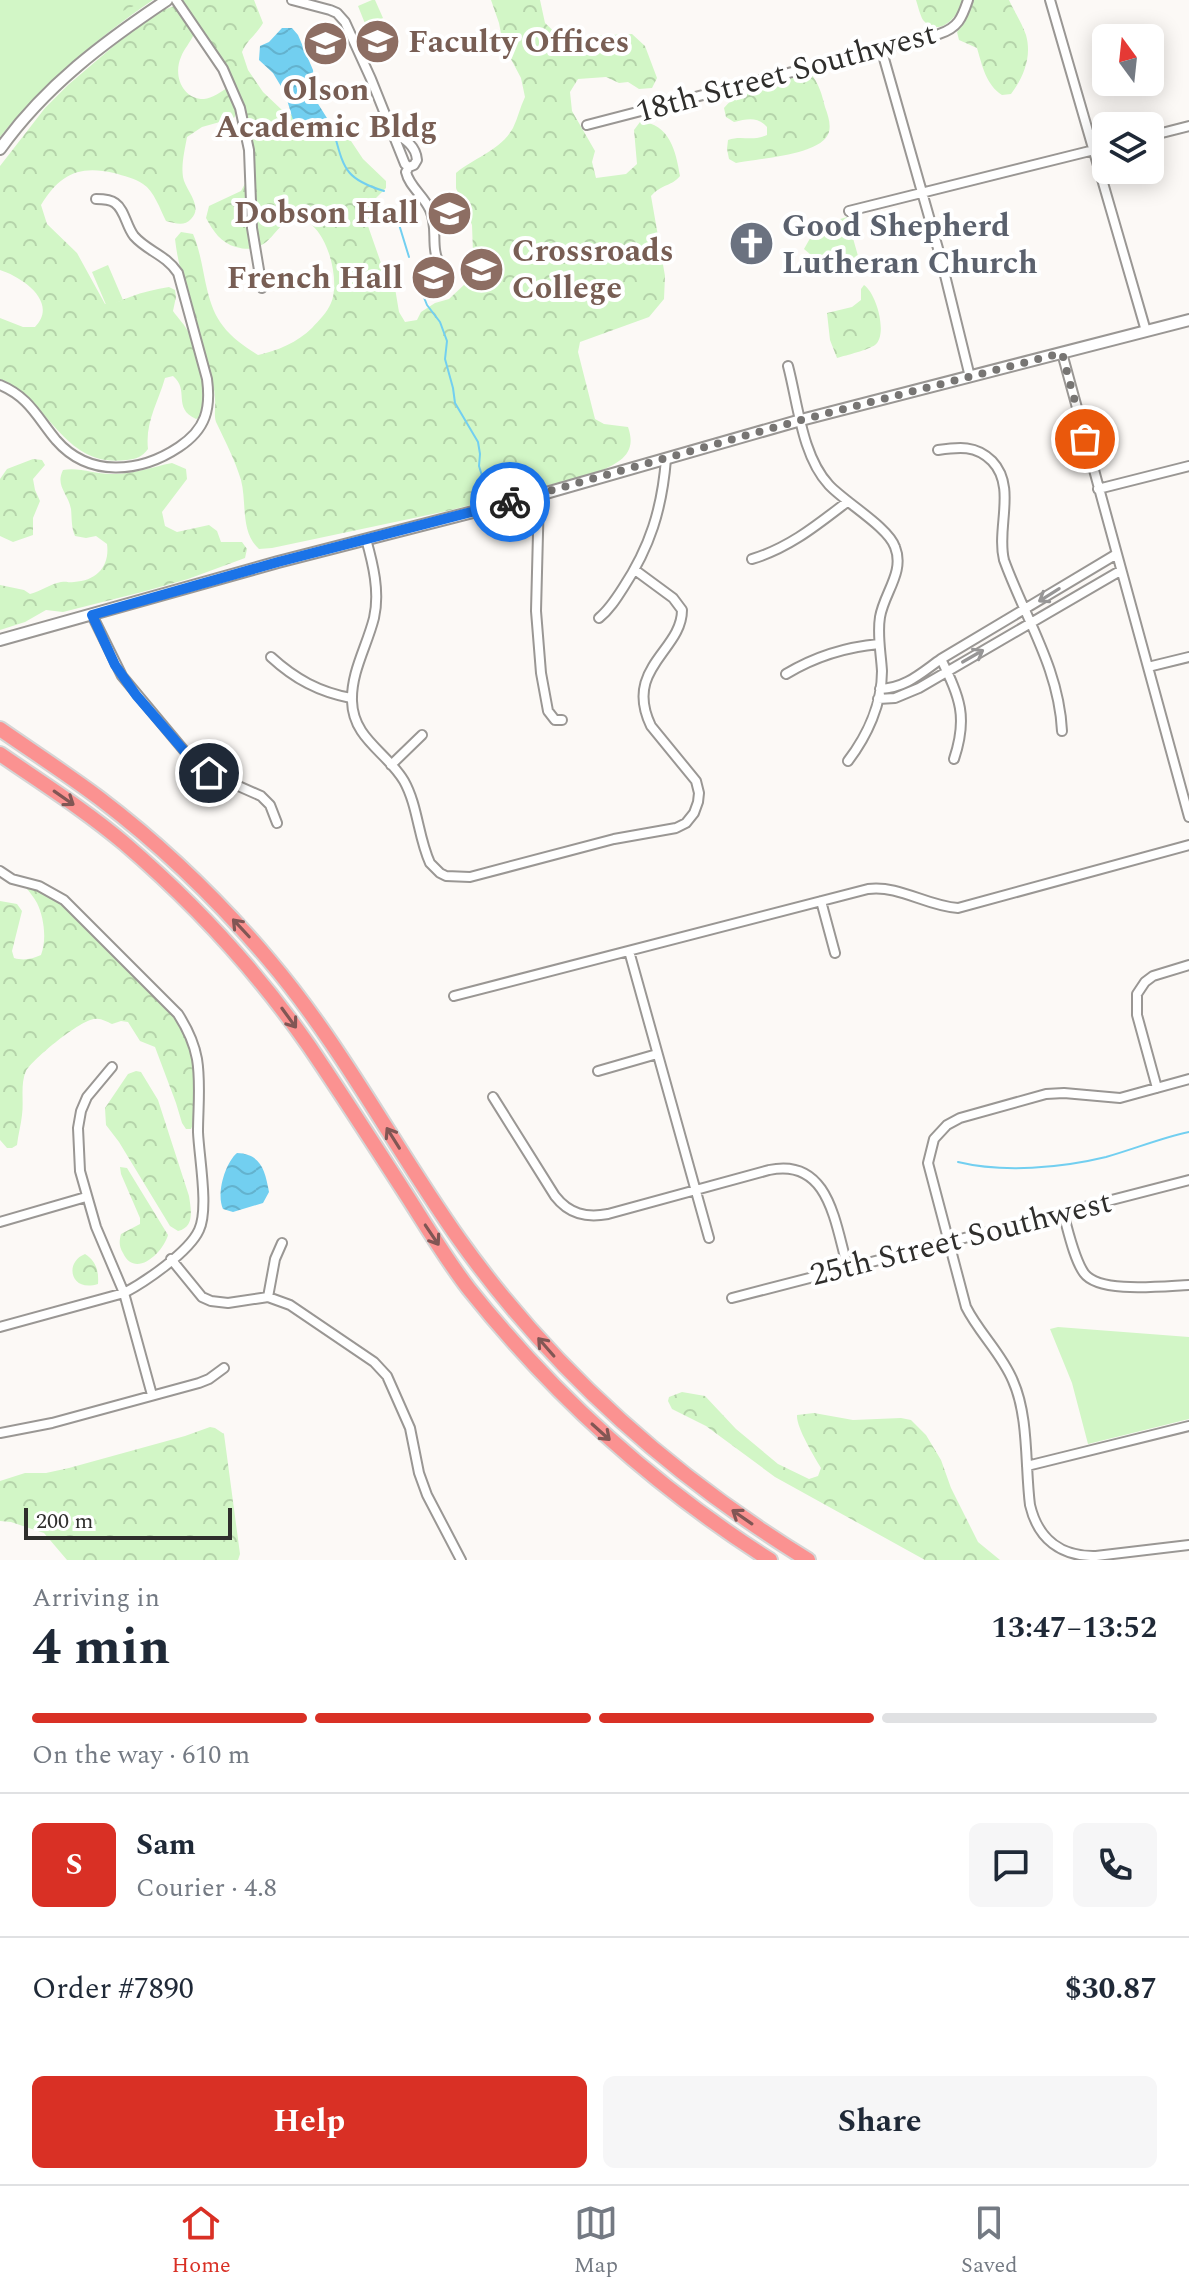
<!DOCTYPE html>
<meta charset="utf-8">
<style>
:root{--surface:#fff;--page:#f6f6f7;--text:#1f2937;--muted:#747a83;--line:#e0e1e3;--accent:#d93025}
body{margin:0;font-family:Spectral,serif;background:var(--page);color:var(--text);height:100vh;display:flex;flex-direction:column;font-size:30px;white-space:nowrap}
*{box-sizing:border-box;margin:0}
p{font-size:26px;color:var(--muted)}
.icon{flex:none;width:44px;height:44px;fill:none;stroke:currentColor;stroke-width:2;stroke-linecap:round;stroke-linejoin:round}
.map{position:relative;height:1560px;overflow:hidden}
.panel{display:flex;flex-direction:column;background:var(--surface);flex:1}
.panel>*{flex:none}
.needle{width:52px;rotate:345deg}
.buttons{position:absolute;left:1092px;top:24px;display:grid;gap:16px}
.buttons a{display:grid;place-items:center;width:72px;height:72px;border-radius:12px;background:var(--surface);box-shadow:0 4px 20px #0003;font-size:40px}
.scale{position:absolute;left:24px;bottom:20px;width:208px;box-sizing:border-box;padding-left:8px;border:4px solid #2f2e2c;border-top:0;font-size:22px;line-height:28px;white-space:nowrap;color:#2f2e2c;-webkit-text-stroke:6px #fff;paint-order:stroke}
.pin{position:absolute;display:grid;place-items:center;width:68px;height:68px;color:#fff;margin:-34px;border:4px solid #fff;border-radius:50%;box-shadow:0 2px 8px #0007}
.courier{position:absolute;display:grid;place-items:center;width:80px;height:80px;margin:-40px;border:6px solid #1a73e8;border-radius:50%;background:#fff;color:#222;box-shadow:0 2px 10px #0007}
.head em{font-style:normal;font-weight:700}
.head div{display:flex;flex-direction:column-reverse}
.head{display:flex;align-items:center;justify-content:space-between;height:136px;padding:0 32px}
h1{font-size:52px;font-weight:700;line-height:60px}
.bar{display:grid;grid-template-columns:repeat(4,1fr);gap:12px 8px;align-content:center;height:96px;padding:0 32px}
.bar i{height:10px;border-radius:6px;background:var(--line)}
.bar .active{background:var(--accent)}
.bar p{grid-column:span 4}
.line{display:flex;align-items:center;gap:20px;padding:0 32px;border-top:2px solid var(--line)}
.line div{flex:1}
.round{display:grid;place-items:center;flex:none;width:84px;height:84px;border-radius:12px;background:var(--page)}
.action{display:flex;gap:16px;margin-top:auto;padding:16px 32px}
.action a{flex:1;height:92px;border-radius:12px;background:var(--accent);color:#fff;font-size:32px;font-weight:700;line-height:92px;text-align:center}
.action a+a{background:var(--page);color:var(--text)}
.menu{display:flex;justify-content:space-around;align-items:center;height:112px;border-top:2px solid var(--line);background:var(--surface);font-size:22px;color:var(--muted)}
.menu a{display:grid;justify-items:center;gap:4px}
.menu .active{color:var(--accent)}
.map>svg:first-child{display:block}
.green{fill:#d2f6c6}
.forest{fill:url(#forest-crowns)}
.water{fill:url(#water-waves)}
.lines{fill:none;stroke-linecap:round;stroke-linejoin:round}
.stream{stroke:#72cff0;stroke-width:2}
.minor-casing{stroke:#9a9794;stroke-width:12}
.tertiary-casing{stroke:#9a9794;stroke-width:14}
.motorway-casing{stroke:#d5d5d5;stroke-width:18}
.minor{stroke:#fff;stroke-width:8}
.tertiary{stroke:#fff;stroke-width:10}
.motorway{stroke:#fb9291;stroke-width:14}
.oneway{stroke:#979696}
.oneway2{stroke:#815654}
.done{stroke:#777573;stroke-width:8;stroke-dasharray:0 14.4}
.route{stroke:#1a73e8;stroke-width:10}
.labels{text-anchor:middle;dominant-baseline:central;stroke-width:8;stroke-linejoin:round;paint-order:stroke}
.education-label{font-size:32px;font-weight:bold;fill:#785e54;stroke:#fff;text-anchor:start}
.street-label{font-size:32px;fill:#2f2e2c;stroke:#fff}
.worship-label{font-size:32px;font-weight:bold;fill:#5b616d;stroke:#fff;text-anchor:start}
</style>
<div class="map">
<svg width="1189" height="1560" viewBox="0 0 1189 1560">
<defs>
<pattern id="forest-crowns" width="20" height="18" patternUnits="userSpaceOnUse" patternTransform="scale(2)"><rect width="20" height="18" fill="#d2f6c6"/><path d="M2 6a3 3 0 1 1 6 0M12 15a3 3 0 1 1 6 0" fill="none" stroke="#b5d3aa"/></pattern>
<pattern id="water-waves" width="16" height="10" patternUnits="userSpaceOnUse" patternTransform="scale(2)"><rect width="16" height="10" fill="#72cff0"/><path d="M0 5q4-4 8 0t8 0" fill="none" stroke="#63b2ce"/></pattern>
</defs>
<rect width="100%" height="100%" fill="#fcf9f6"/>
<path class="green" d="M0,0H153C96,39 44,83 0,137Z
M372,0H375L383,18L366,26L358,6Z
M847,217L860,263L830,271L804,249L817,226Z
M108,265L123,300L107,307L92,272Z
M1058,1327L1189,1337V1419L1088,1444L1072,1383L1050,1329Z"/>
<path class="forest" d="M95,0H147L114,15L104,12Z
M182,0H254L263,23C257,34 247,40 242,52L248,70L263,92L283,111L351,141L363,159L386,181V188L370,204L368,226L382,266L395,288L399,312L405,322L417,320L421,312L435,303L449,299L466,283L473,253L472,225L456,188V173C475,157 500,151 513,128C518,118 520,107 525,97L521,78L503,44L499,23L491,0H540L545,23L563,40L587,36L632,34L645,46L657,78L652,88L639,89L628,82L619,83L606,77L578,79L570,92L572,111L595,151L592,162L596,178L626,174L637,164L634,130L640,122C670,123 676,152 680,176C672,186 662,184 651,196L665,276L664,299L649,317L580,342L578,352L595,419L604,424L628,427C638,455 618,463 596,473L447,511L272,548L259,549C240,532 247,503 241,480C235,460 226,443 217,424C213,417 216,407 215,400C215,390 212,379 209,370C199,326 180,284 175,239L181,232L193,234C206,264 203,300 223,326C232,338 245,347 258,355C277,351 298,342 312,328C319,320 327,313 331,303C341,281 327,223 299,219C274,216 274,258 236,247C221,243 213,231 206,218L209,206L241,191L253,169L251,137L239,95L226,68Z
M916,0H964C959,14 940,40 923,20C920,15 918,6 916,0Z
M974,0H1009C1014,11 1022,23 1026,35C1032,56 1024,77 1011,94L1002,95C986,85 982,65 977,48L959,40L957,32L965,22Z
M174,6L179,10L194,34C190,43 184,49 181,57C173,75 182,99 204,99C212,98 221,92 227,88L237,112L234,118L202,127L187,137C185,149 181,164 183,177C185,190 204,206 191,219C184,227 175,223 166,221C160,209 154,191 143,184C135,178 124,176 114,173C79,165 60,174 41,205L47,224L77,253L105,304C116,304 121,300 130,297C143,292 156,289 169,287L175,290L176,297L173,311C178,318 185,325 189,333C201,353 207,393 202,416L196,419C172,408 190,390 173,376L165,378C158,403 145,422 148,449C142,457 136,459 127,460C62,469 49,398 0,379V318L23,327H35C59,302 22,277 0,270V166L45,108L68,85L137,26L158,12Z
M800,73H810C819,83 822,95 825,107C828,115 831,124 829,132C822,156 757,158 736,163L729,159L727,149L728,140C742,135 751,142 767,135V127C757,116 747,119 734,122L726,117L724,108C741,87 774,79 800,73Z
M864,285C877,294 888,335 875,345C868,350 847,355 837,358L830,340L827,313L852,307L861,300V289Z
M33,459L42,460L45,465L33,479L35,490L40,501L33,518V535L13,542L0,536V479L7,469Z
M172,463L186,469L187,479L162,512L165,526L177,532L209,525L217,531L221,542H242L247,549L245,558L188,579L142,592L63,612L46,610L25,622L0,630V585L24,590L30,594C41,591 50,584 61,582C69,581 66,583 74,582C97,581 110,566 107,544L96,536L86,538L75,536C71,526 72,519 71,509C68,493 55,486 63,470C81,467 96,475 114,474C134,474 152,467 172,463Z
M33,879L44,882L68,900L109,938L162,994L188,1041L193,1061L196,1094L194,1122L191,1129H186L182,1123L176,1103L155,1047L140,1041L128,1022L121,1021L112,1024C107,1022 101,1018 95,1019C81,1019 33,1059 26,1071C20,1084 24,1101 22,1115C21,1125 18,1135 17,1145L12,1148H7L0,1140V901L17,904L22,911L12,951L14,958C24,961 32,959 41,955C47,940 44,917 37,903C34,897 29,892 25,886L27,880Z
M136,1071L141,1072L158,1100L189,1196C191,1210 195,1227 178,1231L170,1226L119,1142L106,1125L105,1108L128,1074Z
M120,1167L127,1168L168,1235C163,1253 135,1279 123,1253C119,1246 119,1242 121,1234L140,1224V1218L121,1174Z
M85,1254C96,1261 99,1271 98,1284C70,1293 64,1262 85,1254Z
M682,1392L705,1396L736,1429L778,1464L809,1479L818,1476L821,1468C814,1456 796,1427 797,1415L814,1413L853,1420L901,1418L911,1420L926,1435L941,1460L951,1488L978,1542L1000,1560H925L775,1477L706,1426L672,1409L668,1401L669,1397Z
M210,1427L215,1428L224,1434L240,1554L238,1560H67L44,1533L11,1522L0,1521V1481L25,1473H46L69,1468L185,1436Z"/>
<path class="water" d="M282,28H292L298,35L313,70L315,99L337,134L335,136L315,131L293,120L285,93L273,73L259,60L260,46L269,42Z
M237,1153C261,1154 265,1170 269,1192L263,1203L233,1212L223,1209C216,1194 225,1163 237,1153Z"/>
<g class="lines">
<path class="stream" d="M335,136C344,171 348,180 384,191
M394,208L409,257
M413,270L427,305L440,322L447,341L445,359L453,388L455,403L478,442L480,454L479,466L484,482L483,498
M958,1162C1003,1173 1061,1168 1106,1157C1134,1149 1161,1138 1189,1132"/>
<defs>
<path id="minor" d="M176,0L223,69L240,108L249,150L252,228L262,288
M292,0L330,10L337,13L345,22L371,79L405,164L409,167L414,165L417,160C416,146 405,139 393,132
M1050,0L1146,331
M881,48L941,259L970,377
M587,125L939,34C958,28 962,18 968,0
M1150,136L1189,126
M409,167L406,172C409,186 424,196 430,210C439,230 429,247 441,267
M849,211L1106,147
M1062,353L1189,817
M788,366C798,404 802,456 829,485C846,503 888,527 895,547C905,572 884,593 880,617C877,635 881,653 882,671C882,704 867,736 848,761
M0,385C29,397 37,417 56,440C89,478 140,473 179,447C206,429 211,409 207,379L178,273C165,254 147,251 134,236C126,226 125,210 115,203C110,199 102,199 96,199
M938,450C959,447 976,445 992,461C1017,487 996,528 1004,560C1025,618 1059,668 1062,731
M1098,489L1189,466
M539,495L536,611L541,673L548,711L555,720H562
M366,539C373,564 380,592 374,618C367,646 351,672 352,701C353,739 387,752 404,781C418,806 418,837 430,863L440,873L446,876L470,877L614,839L676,828L686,823L694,813L698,802L699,793L696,781L651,726C623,668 682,651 682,610L673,598L635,570
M752,559C789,548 817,525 847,502
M92,615L122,676L192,760L209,773L261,796L270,805L277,823
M599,618C609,610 616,599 623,588C650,547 662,509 666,459
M271,657C295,679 319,692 351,698
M941,659C960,698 968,717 954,759
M1148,667L1189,657
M786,674C816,656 845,647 879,644
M880,689C906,688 921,673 941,659L1115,555
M878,699L895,698L919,688L1120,571
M391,765L422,735
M0,871L12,879L39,886L64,900L178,1014C187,1028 194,1042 197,1059C201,1083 198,1108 198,1132C199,1157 209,1209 199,1230C189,1252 145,1282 124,1293L0,1327
M821,901L835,953
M629,951L709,1238
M454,996L868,889C900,885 926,906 958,908L1189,845
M112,1067L87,1097L81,1111L78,1128L80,1171L96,1227L124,1293L152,1395
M598,1071L657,1054
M1189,1079L1120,1098L1064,1093L1046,1094L960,1118L947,1125L934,1139L928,1163L966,1307C979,1333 1002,1354 1013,1381C1029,1417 1025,1466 1030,1505C1038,1539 1061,1557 1096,1556L1189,1545
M1157,1088L1137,1015V994L1145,982L1153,976L1189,965
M493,1097L555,1196C569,1214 586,1218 608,1214L769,1170C830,1157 835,1225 848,1268
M1063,1213C1068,1230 1074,1259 1084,1273C1099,1294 1164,1286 1189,1285
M0,1222L86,1197
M171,1259L202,1297L211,1301L228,1303L268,1297L290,1305L374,1362L387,1376L410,1428L419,1473L427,1495L461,1560
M268,1297L275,1259L282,1243
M732,1298L1189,1180
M0,1433L52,1423L199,1383L209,1379L224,1368
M1027,1466L1189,1426"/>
<path id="tertiary" d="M0,149C45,86 104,42 167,0
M0,640L278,562L539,495L801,420L1189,320"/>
<path id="motorway" d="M0,729C33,752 67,774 99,798C161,845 219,901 269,960C342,1046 394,1147 459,1239C552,1370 672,1476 808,1560
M0,754C42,783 85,810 124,843C194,903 256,970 309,1046C341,1093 371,1140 402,1188C424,1222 445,1258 469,1289C554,1396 655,1487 770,1560"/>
</defs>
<use href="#minor" class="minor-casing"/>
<use href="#tertiary" class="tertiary-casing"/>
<use href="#motorway" class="motorway-casing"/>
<use href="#minor" class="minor"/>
<use href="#tertiary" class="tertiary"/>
<use href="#motorway" class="motorway"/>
</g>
<defs><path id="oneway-shaft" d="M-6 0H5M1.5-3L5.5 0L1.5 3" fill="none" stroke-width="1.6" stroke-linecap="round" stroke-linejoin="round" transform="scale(2)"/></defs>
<g class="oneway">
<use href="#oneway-shaft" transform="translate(1049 595) rotate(148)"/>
<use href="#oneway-shaft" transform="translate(973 656) rotate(-30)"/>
</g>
<g class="oneway2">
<use href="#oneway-shaft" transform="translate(64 798) rotate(35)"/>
<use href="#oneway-shaft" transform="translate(241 928) rotate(-133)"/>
<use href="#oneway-shaft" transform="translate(289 1018) rotate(54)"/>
<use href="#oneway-shaft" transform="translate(393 1138) rotate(-122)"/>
<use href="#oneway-shaft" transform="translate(432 1235) rotate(56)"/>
<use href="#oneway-shaft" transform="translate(546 1347) rotate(-131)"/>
<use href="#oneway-shaft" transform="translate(601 1432) rotate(42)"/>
<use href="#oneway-shaft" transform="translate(742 1517) rotate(-145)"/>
</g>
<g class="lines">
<path class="done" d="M510,502L801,420L1062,353L1085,439"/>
<path class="route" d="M209,773L192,760L136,695L115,665L92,615L278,562L510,502"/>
</g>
<defs>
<symbol id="university-disc" viewBox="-11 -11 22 22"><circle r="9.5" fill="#8d6e63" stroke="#fff"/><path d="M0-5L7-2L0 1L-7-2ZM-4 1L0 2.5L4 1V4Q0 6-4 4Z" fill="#fff"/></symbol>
<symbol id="church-disc" viewBox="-11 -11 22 22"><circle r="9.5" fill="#6b7280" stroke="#fff"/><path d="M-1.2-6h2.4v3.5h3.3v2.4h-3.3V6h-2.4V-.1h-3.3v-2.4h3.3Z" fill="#fff"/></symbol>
</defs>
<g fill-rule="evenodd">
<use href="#university-disc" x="352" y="16" width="51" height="51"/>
<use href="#university-disc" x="300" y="18" width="51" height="51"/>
<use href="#university-disc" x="424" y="188" width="51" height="51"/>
<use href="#church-disc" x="726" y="218" width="51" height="51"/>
<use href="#university-disc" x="456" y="244" width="51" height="51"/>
<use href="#university-disc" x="408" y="252" width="51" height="51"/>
</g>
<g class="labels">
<g class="education-label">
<text x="408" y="42">Faculty Offices</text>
<text x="326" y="90" text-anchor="middle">Olson<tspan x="326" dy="37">Academic Bldg</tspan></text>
<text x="419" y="213" text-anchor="end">Dobson Hall</text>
<text x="512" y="251">Crossroads<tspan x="512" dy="37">College</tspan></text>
<text x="403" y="278" text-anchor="end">French Hall</text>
</g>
<g class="street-label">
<text transform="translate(786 73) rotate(-15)">18th Street Southwest</text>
<text transform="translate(961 1239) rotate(-14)">25th Street Southwest</text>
</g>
<g class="worship-label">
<text x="782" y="226">Good Shepherd<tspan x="782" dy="37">Lutheran Church</tspan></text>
</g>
</g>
</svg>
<div class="buttons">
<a><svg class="needle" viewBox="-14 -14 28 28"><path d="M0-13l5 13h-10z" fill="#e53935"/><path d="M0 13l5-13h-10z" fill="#747a83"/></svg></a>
<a><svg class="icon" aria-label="layers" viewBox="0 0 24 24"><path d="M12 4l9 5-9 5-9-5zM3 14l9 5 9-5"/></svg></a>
</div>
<div class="scale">200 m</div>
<div class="pin" style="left:1085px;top:439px;background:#ea580c"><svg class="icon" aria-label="bag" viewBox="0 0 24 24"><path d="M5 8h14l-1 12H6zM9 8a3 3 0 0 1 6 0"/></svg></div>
<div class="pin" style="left:209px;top:773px;background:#1f2937"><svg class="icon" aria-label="home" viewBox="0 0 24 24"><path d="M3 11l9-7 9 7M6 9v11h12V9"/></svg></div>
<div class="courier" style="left:510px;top:502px"><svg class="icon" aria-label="bike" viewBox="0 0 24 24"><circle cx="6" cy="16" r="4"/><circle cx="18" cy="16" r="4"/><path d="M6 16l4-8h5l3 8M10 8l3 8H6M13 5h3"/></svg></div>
</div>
<section class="panel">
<div class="head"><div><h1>4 min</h1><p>Arriving in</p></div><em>13:47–13:52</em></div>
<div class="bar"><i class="active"></i><i class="active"></i><i class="active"></i><i></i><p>On the way · 610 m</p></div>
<div class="line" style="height:144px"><b class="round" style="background:var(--accent);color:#fff">S</b><div><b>Sam</b><p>Courier · 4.8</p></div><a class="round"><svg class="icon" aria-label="chat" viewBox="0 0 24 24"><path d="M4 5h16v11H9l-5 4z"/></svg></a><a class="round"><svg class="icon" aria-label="phone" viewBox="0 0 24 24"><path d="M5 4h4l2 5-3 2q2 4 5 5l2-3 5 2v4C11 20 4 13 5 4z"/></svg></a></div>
<div class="line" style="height:104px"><div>Order #7890</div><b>$30.87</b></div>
<div class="action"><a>Help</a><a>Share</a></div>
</section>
<nav class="menu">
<a class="active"><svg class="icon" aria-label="home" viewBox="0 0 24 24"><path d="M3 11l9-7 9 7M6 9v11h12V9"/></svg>Home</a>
<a><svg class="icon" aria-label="map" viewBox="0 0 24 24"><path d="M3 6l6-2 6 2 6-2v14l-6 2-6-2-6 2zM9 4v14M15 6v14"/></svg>Map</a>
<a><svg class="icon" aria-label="saved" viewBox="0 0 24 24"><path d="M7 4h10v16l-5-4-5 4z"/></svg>Saved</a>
</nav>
